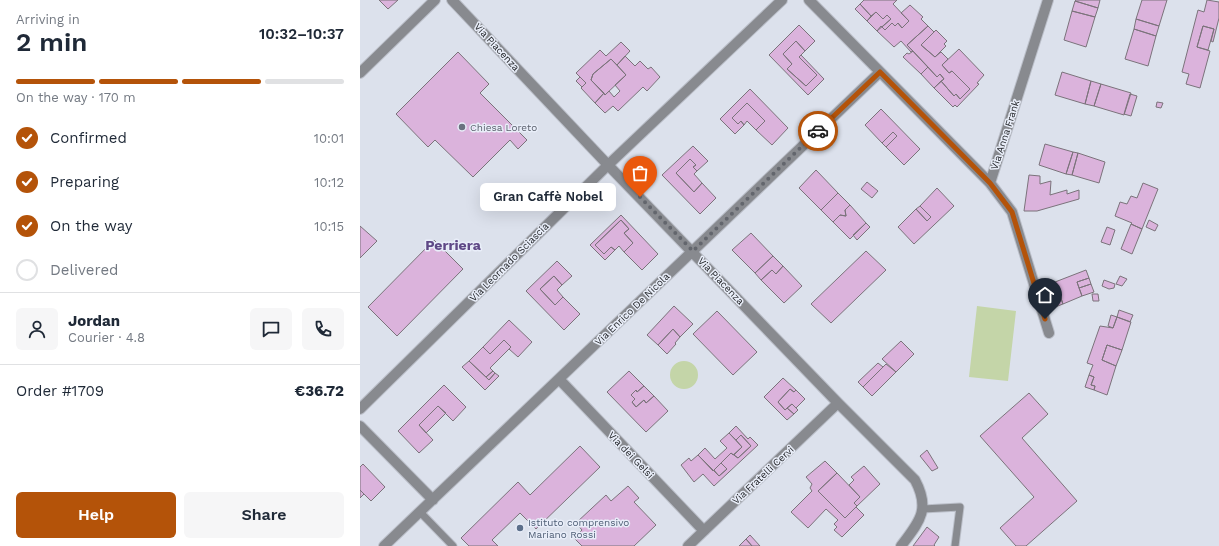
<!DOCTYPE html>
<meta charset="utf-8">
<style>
:root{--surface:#fff;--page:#f6f6f7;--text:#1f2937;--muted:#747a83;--line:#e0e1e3;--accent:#b45309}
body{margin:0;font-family:"Work Sans",sans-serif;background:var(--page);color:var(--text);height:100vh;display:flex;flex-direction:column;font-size:15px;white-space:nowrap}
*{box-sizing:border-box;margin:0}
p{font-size:13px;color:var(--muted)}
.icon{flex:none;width:22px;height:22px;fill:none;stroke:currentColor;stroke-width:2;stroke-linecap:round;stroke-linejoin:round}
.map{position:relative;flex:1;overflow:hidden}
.details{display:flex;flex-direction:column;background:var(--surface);width:360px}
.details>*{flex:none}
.pin{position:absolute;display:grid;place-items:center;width:34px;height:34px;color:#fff;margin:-41px -17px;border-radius:50% 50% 50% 0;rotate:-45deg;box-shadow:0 0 4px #0007}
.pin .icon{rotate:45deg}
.courier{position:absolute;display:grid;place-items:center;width:40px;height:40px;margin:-20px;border:3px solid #b45309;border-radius:50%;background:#fff;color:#222;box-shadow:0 1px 5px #0007}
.bubble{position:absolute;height:28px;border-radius:6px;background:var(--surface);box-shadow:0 4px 16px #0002;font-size:13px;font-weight:600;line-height:28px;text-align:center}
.summary em{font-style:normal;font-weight:600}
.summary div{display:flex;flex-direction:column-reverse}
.summary{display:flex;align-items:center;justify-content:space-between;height:68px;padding:0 16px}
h1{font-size:26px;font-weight:600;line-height:30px}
.bar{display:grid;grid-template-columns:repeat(4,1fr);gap:6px 4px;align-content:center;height:48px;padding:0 16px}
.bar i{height:5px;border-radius:3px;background:var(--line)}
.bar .on{background:var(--accent)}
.bar p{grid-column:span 4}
.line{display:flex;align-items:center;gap:10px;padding:0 16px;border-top:1px solid var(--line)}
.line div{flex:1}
.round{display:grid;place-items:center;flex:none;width:42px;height:42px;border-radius:6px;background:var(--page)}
ol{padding:0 16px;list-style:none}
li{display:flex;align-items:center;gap:12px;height:44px}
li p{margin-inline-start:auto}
li .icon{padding:4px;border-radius:50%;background:var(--accent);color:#fff;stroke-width:4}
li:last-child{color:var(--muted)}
li i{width:22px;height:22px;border:2px solid var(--line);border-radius:50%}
.cta{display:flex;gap:8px;margin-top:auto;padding:8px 16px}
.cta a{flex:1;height:46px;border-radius:6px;background:var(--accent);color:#fff;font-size:16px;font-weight:600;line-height:46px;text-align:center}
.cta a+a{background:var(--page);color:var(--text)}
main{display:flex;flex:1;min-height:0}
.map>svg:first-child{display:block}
.green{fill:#c4d5a8}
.building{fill:#dbb3dc;stroke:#7b737b}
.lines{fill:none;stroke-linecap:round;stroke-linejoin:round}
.service-casing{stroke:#bbbfc9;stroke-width:9}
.minor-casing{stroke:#bbbfc9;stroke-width:12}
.tertiary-casing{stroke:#bbbfc9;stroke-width:12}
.service{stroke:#888a8f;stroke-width:7}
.minor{stroke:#888a8f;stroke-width:10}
.tertiary{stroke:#888a8f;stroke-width:10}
.done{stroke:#63666d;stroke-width:4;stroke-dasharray:0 7.2}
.route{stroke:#b45309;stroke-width:5}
.worship-dot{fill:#6b7280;stroke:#e9eef9;stroke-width:1.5}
.service-dot{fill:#5c6f8a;stroke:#e9eef9;stroke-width:1.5}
.labels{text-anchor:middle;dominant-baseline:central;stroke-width:3;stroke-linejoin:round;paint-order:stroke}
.street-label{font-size:10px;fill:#222428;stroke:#e9eef9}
.worship-label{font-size:10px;fill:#5b616d;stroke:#e9eef9;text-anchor:start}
.service-label{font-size:10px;fill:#4e5e75;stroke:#e9eef9;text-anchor:start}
.district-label{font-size:14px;font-weight:bold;fill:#5f4886;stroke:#e9eef9}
</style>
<main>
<section class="details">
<div class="summary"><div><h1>2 min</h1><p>Arriving in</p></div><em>10:32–10:37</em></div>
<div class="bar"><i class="on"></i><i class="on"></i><i class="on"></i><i></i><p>On the way · 170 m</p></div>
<ol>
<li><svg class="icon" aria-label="check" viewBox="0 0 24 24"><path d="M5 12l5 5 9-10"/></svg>Confirmed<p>10:01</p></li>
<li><svg class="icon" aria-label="check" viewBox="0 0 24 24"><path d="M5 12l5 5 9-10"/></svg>Preparing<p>10:12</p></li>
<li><svg class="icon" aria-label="check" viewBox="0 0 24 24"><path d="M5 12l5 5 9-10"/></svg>On the way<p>10:15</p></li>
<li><i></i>Delivered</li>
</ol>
<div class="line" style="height:72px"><a class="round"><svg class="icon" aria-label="person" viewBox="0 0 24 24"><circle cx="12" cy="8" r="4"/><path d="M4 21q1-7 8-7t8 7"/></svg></a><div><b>Jordan</b><p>Courier · 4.8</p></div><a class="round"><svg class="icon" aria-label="chat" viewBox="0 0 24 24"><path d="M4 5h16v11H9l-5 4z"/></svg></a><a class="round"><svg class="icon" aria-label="phone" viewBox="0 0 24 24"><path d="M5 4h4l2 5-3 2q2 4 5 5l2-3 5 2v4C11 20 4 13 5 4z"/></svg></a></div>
<div class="line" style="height:52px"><div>Order #1709</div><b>€36.72</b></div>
<div class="cta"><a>Help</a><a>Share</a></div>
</section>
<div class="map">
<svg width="859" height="546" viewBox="0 0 859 546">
<rect width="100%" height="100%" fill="#dce1ec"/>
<path class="green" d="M617,306L656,311L648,381L609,377Z
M310 375a14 14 0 1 1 28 0a14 14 0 1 1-28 0Z"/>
<path class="building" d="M19,0H38L28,9Z
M504,0H537L533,4L549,21L542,28L538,23L535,26L532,23L525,30L522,27L531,19L527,15L523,19L516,12L511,16L500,4Z
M716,0H740L738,8L715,1Z
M782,0H807L799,26L776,19Z
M847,0L859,2V18L853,42L851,41L854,29L843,26L837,47L850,51L840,88L826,84L829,74L822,72L838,10L844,12Z
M715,1L738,8L735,17L712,11Z
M500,4L511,16L507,21L495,9Z
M550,5L563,17L561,19L568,26L547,45L553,51L551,52L541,41L534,47L517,31L521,26L525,30L532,23L535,26L538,23L542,28L549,21L541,13Z
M712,11L735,17L726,47L704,40Z
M516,12L523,19L527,15L531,19L517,31L507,21Z
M776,19L799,26L796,36L774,29Z
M439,25L455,41L445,51L436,41L423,54L432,64L427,69L446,86L457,75L439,57L441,55L464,79L448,95L409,55Z
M568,26L574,32L561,45L575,57L581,52L588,59L582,65L589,73L592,71L610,89L600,99L596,94L594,96L581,81L584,79L580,74L577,77L547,45Z
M843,26L854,29L848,50L837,47Z
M774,29L796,36L788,66L765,59Z
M576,30L587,41L584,44L586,46L575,57L561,45Z
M436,41L445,51L439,57L457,75L446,86L427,69L432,64L423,54Z
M261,42L270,51L257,65L251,59L233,74L231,80L244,93L235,103L221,88L226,83L216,73L240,50L246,56Z
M599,49L624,75L617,83L619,84L597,107L595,105L593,107L574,88L581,81L594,96L596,94L600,99L610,89L592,71L589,73L582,65Z
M553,51L568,67L561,74L543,57L547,53L549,54Z
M98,52L129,84L120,93L167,140L158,149L150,140L113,177L75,140L68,147L36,114Z
M265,56L275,66L280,61L288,69L291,67L300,77L287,91L283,87L258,111L253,106L245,113L235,103L244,93L245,95L249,91L254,97L260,91L255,85L266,75L257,65Z
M251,59L266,75L245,95L231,80L233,74Z
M568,67L577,77L580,74L584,79L574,88L561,74Z
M702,72L731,81L725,104L695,95Z
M220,77L226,83L222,87L216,81Z
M731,81L741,84L734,106L725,104Z
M741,84L771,93L764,115L734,106Z
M390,89L428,128L412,145L396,130L405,121L387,103L372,118L378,124L381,121L384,125L375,134L360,119Z
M770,94L777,96L771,116L764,114Z
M797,102L803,103L801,108L796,107Z
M387,103L405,121L396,130L387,121L384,125L381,121L378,124L372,118Z
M521,109L560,149L544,165L526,147L537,136L533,132L522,143L505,125Z
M533,132L537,136L526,147L522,143Z
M685,144L713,152L706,174L679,165Z
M333,146L348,161L337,171L333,167L336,165L330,159L316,173L334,192L342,183L356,198L340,214L302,175Z
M713,152L718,153L712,175L706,174Z
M718,153L745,162L739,183L712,175Z
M330,159L336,165L333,167L337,171L334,174L342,183L334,192L316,173Z
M456,170L478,193L461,210L439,188Z
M669,175L680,176V184L691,181L690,195L707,190V194L719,190V199L677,211H664Z
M507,182L518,191L512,198L501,189Z
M783,183L798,189L782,229L771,224L772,223L755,216L760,202L767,204L771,196L777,198Z
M577,188L594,206L554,244L538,227L556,209L567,221L571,217L560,206Z
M478,193L490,205L485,210L486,216L480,215L473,222L461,210Z
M490,205L506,223L490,239L473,222L480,215L486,216L485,210Z
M560,206L571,217L567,221L556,209Z
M261,215L298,254L282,270L264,252L273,243L264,233L269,229L261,220L235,245L244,254L251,247L255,250L245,260L230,245Z
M261,220L269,229L264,233L273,243L264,252L259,246L255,250L251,247L244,254L235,245Z
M789,220L798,225L795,231L786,227Z
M506,223L510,227L497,240L493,235Z
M771,224L782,229L772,254L761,249Z
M0,226L17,241L0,258Z
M747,227L755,230L750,245L741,242Z
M391,233L413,256L395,273L372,250Z
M74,240L103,269L37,336L8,307Z
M506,251L526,270L471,323L451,304Z
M413,256L423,266L416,274L412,270L401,280L395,273Z
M197,261L212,276L202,285L194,276L180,289L195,305L203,297L220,314L204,330L166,291Z
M423,266L442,286L424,303L401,280L412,270L416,274Z
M726,270L729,278L717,282L722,296L703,304L695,282Z
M194,276L202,285L197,290L203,297L195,305L180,289Z
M760,276L767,279L762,286L756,284Z
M729,278L731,284L719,288L717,282Z
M744,280L755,284L754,288L749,289L742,286Z
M731,284L734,292L722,296L719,288Z
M698,290L703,304L695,307L690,293Z
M732,294H738L739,301H733Z
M314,306L333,324L320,337L313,329L298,345L287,335Z
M759,310L773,315L770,322L757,317Z
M357,311L397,352L373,375L333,334Z
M751,315L757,317L753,328L748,326Z
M757,317L771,322L762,350L747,345L742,360L756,366L747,395L734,390L735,386L731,385L734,377L729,375L733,365L727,363L740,326L753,328Z
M149,320L172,342L158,357L149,349L151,347L144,340L130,354L123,347Z
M313,329L320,337L315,343L316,344L307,354L298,345Z
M144,340L151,347L130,368L133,371L126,377L109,361L123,347L130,354Z
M541,341L554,354L536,372L522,359Z
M747,345L762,350L756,366L742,360Z
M109,361L129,380L135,373L139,376L125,390L102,367Z
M518,363L523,367L503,387L498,382Z
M526,364L536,372L512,396L503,387Z
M133,371L135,373L129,380L126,377Z
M269,371L284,386L277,392L276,390L271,395L275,399L272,402L276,407L284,400L286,403L294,396L308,411L286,432L247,392Z
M729,375L734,377L731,385L735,386L734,390L725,387Z
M423,378L436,390L434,392L430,389L418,402L425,410L427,408L434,414L427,420L404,397Z
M84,385L106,407L93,421L78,406L59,425L73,440L59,453L38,431Z
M284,386L294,396L286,403L284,400L276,407L272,402L275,399L271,395L276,390L277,392Z
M430,389L434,392L436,390L445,399L436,408L432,404L425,410L418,402Z
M669,393L688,414L662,438L717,501L666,546H656L640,528L674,497L620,436Z
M432,404L438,410L434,414L427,408Z
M78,406L86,413L66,433L59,425Z
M376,426L388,439L390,437L398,445L354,486L343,474L334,482L321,465L329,458L331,461L338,455L359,476L367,469L361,463L371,453L378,458L391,446L381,435L376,440L369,433Z
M369,433L382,447L373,455L371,453L353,471L338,455L345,448L355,459L367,448L360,441Z
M381,435L391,446L378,458L374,455L382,447L376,440Z
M220,446L240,467L176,529L160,513L132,540L138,546H109L101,538L158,482L170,495Z
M567,450L578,468L572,471L560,456Z
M465,461L477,473L458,491L485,518L496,507L504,515L482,537L474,530L477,527L474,524L478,520L466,509L448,528L431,512L452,491L450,488L452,484L446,477Z
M361,463L367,469L359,476L354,470Z
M3,464L25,487L11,501L0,490V467Z
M504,466L520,484L497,506L494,503L500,497L489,485L494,480L491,477Z
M477,473L500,497L494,503L497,506L485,518L458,491Z
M268,486L279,498L274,502L296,525L274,546H222L214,538L222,530L216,523L246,495L251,501Z
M0,490L4,494L0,498Z
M567,527L579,537L574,545L575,546H553Z
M390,535L400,546H392L386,539Z
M386,539L392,546H379Z"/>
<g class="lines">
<defs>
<path id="service" d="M563,509L600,507L595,546
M60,512L93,546"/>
<path id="minor" d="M92,0L248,165L478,403L555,480C571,510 559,522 541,546
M449,0L630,183
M688,0L630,183L652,212L689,333
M0,73L75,0
M199,379L344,531
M0,426L73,500
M24,546L520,72
M328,546L478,403"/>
<path id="tertiary" d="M0,409L248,165L422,0"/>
</defs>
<use href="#service" class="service-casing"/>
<use href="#minor" class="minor-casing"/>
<use href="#tertiary" class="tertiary-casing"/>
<use href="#service" class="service"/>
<use href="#minor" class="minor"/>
<use href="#tertiary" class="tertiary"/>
</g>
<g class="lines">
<path class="done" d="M280,197L333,251L458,131"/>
<path class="route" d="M458,131L520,72L630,183L652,212L685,319"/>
</g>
<circle class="worship-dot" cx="102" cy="127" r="4"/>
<circle class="service-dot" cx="160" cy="528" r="4"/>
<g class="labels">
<g class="street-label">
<text transform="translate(137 47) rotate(47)">Via Piacenza</text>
<text transform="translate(645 135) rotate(-72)">Via Anna Frank</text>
<text transform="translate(149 262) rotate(-45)">Via Leornado Sciascia</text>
<text transform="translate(361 281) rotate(46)">Via Piacenza</text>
<text transform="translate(272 309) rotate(-44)">Via Enrico De Nicola</text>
<text transform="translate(271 455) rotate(46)">Via dei Gelsi</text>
<text transform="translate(403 475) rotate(-43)">Via Fratelli Cervi</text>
</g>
<g class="worship-label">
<text x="110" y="127">Chiesa Loreto</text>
</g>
<g class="service-label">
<text x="168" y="522">Istituto comprensivo<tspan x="168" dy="12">Mariano Rossi</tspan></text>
</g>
<g class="district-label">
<text x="93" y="245">Perriera</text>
</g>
</g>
</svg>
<div class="pin" style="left:280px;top:197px;background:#ea580c"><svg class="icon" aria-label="bag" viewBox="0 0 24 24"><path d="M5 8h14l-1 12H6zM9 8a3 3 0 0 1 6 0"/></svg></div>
<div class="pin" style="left:685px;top:319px;background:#1f2937"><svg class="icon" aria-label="home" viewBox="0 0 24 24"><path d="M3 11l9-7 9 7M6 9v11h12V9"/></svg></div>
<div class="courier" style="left:458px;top:131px"><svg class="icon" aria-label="car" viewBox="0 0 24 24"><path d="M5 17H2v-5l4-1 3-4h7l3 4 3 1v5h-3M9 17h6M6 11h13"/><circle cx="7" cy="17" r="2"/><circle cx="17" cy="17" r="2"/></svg></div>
<div class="bubble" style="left:120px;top:183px;width:136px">Gran Caffè Nobel</div>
</div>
</main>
